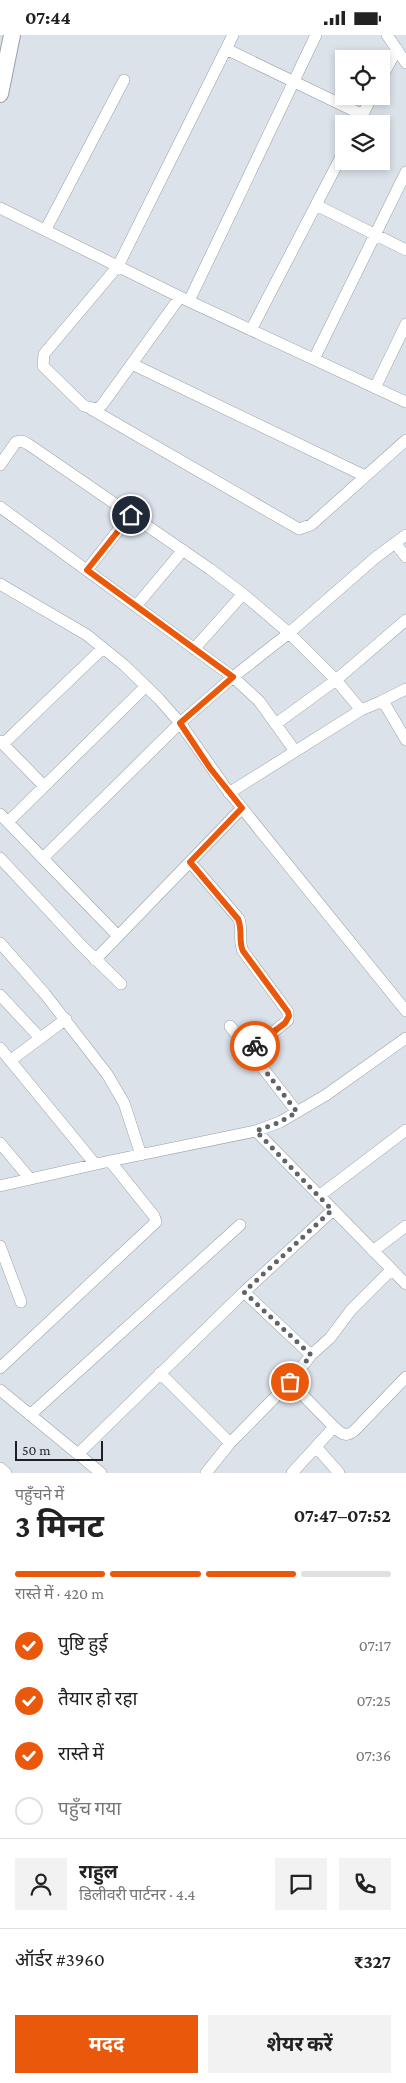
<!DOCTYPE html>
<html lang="hi">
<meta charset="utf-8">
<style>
:root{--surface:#fff;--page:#f2f2f2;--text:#222;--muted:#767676;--line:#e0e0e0;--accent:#ea580c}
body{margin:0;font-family:"Crimson Pro","Noto Sans Devanagari",serif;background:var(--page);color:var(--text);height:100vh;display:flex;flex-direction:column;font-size:19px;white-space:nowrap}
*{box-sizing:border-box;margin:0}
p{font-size:16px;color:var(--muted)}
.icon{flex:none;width:28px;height:28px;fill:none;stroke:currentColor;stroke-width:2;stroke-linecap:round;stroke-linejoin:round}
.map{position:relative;height:1438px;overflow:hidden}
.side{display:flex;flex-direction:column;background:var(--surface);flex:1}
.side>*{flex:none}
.controls{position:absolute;left:335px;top:15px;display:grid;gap:10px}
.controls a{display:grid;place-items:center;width:55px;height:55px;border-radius:0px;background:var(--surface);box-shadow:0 2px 8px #0003;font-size:25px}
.scale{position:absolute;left:15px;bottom:12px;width:88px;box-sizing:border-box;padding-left:5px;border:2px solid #1e2023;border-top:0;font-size:14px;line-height:18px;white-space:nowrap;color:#1e2023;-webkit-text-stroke:4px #dbe2ea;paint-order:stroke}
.pin{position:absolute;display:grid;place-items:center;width:42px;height:42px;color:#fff;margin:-21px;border:2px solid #fff;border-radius:50%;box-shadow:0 1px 5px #0007}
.courier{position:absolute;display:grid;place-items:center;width:50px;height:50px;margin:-25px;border:4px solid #ea580c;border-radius:50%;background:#fff;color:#222;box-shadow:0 1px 6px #0007}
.head em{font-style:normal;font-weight:700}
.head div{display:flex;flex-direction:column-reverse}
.head{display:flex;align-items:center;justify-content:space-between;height:85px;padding:0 15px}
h1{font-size:32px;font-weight:700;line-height:38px}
.bar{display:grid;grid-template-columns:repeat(4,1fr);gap:8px 5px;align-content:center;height:60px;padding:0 15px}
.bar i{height:6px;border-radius:4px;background:var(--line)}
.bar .on{background:var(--accent)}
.bar p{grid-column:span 4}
.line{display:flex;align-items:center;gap:12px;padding:0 15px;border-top:1px solid var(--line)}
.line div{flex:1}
.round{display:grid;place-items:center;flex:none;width:52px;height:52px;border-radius:0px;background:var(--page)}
ol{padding:0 15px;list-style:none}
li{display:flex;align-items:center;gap:15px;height:55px}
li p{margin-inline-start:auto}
li .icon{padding:5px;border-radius:50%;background:var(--accent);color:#fff;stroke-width:4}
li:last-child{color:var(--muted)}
li i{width:28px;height:28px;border:2px solid var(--line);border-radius:50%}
.cta{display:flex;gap:10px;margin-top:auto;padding:10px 15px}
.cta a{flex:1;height:58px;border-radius:0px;background:var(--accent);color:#fff;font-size:20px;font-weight:700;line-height:58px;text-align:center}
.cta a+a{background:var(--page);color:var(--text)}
.status{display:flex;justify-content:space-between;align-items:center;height:35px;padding:0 25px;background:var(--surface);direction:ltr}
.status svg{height:14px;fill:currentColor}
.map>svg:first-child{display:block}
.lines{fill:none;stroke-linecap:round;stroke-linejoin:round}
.street-casing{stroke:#99a0a7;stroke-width:12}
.secondary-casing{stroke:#99a0a7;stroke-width:18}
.street{stroke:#fff;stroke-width:11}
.secondary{stroke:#fff;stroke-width:16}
.done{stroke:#606469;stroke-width:5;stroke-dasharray:0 9}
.route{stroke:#ea580c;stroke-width:6}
</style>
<div class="status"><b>07:44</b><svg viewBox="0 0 49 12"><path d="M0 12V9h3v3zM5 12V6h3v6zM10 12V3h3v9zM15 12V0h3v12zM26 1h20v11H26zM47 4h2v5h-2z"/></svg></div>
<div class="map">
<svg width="406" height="1438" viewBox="0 0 406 1438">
<rect width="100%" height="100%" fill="#dbe2ea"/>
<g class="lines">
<defs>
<path id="street" d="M387,0L406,28
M226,14L363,80
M381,44L397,14
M358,89L372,61
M316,170L406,215
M0,173L180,262L406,367
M46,194L124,45
M180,262L102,370L97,374L84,371L43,331L44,319L118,231L233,0
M189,266L316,0
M251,295L344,116
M314,324L406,137
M132,329L365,441
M375,353L406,289
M91,374L299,494L311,490L406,405
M0,430L16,407L22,406L28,409L210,534L243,559L289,598L336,645L361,675L380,667L386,671L406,705
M0,472L233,642L259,666L295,716
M395,508L406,522
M87,535L131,479
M0,549L87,600L124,630L159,664L180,688L225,752L406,976
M136,571L183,515
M194,614L243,559
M380,667L406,654
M277,688L336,645L406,585
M0,706L44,751
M3,709L103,613
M229,758L361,675
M0,779L118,901
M8,787L146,651
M0,823L81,910L121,949
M43,823L180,688L233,642L289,598L375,523L406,500
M190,827L239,884C243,895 238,906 243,916L288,977V985L250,1016
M0,908L45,959L107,1039L124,1068L141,1120
M95,925L242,773
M0,960L40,1003
M230,991L297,1077
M0,1013L95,1129
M11,1025L66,984
M256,1096L406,1249
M0,1108L30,1144
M0,1151L110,1126L256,1096L280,1087L326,1060L406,1003
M319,1161L406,1095
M0,1211L21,1267
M373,1216L406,1191
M244,1257L311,1320
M0,1333L156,1187L154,1181L110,1126
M160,1338L230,1408
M290,1347L334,1392C342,1399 346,1403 355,1395L406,1342
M0,1355L101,1438
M30,1380L240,1190
M317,1413L339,1438
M78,1419L244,1257L333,1175
M0,1433L6,1438
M206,1438L230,1408L290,1347L311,1320L330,1303L351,1275L391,1235
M292,1438L334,1392"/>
<path id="secondary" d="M0,59L12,0"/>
</defs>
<use href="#street" class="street-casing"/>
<use href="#secondary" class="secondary-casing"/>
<use href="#street" class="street"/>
<use href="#secondary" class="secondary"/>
</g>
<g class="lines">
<path class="done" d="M255,1011L250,1016L297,1077L280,1087L256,1096L332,1175L244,1257L311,1320L290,1347"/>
<path class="route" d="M131,480L87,535L233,642L180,688L210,733L242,773L190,827L238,884C243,895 238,906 243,916L288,977L289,981L285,988L255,1011"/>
</g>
</svg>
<div class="controls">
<a><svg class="icon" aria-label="locate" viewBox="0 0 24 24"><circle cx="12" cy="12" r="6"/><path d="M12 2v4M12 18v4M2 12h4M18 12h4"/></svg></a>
<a><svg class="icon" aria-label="layers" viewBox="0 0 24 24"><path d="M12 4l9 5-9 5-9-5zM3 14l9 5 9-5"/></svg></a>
</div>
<div class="scale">50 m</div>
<div class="pin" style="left:290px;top:1347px;background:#ea580c"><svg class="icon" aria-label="bag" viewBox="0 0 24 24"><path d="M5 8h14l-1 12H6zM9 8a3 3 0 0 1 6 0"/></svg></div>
<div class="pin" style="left:131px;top:480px;background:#1f2937"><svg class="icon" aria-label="home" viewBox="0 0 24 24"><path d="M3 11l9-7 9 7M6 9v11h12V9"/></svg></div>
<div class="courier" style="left:255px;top:1011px"><svg class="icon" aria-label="bike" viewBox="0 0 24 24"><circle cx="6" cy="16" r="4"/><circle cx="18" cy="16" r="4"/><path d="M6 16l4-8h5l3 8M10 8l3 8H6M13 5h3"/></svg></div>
</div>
<section class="side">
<div class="head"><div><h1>3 मिनट</h1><p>पहुँचने में</p></div><em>07:47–07:52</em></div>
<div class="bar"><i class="on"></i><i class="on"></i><i class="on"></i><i></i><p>रास्ते में · 420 m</p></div>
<ol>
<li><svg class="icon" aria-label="check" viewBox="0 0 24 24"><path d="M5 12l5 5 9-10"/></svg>पुष्टि हुई<p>07:17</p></li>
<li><svg class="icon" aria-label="check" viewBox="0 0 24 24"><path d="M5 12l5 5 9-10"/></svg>तैयार हो रहा<p>07:25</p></li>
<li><svg class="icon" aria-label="check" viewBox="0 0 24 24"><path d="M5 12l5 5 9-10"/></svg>रास्ते में<p>07:36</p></li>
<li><i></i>पहुँच गया</li>
</ol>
<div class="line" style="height:90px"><a class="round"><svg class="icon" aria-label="person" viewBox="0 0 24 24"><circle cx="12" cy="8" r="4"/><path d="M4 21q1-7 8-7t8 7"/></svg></a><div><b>राहुल</b><p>डिलीवरी पार्टनर · 4.4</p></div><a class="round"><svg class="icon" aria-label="chat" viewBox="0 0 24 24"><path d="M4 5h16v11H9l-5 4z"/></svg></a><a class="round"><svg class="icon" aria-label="phone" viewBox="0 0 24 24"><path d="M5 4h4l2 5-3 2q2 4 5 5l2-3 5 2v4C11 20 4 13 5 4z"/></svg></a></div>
<div class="line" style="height:65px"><div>ऑर्डर #3960</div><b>₹327</b></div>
<div class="cta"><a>मदद</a><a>शेयर करें</a></div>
</section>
